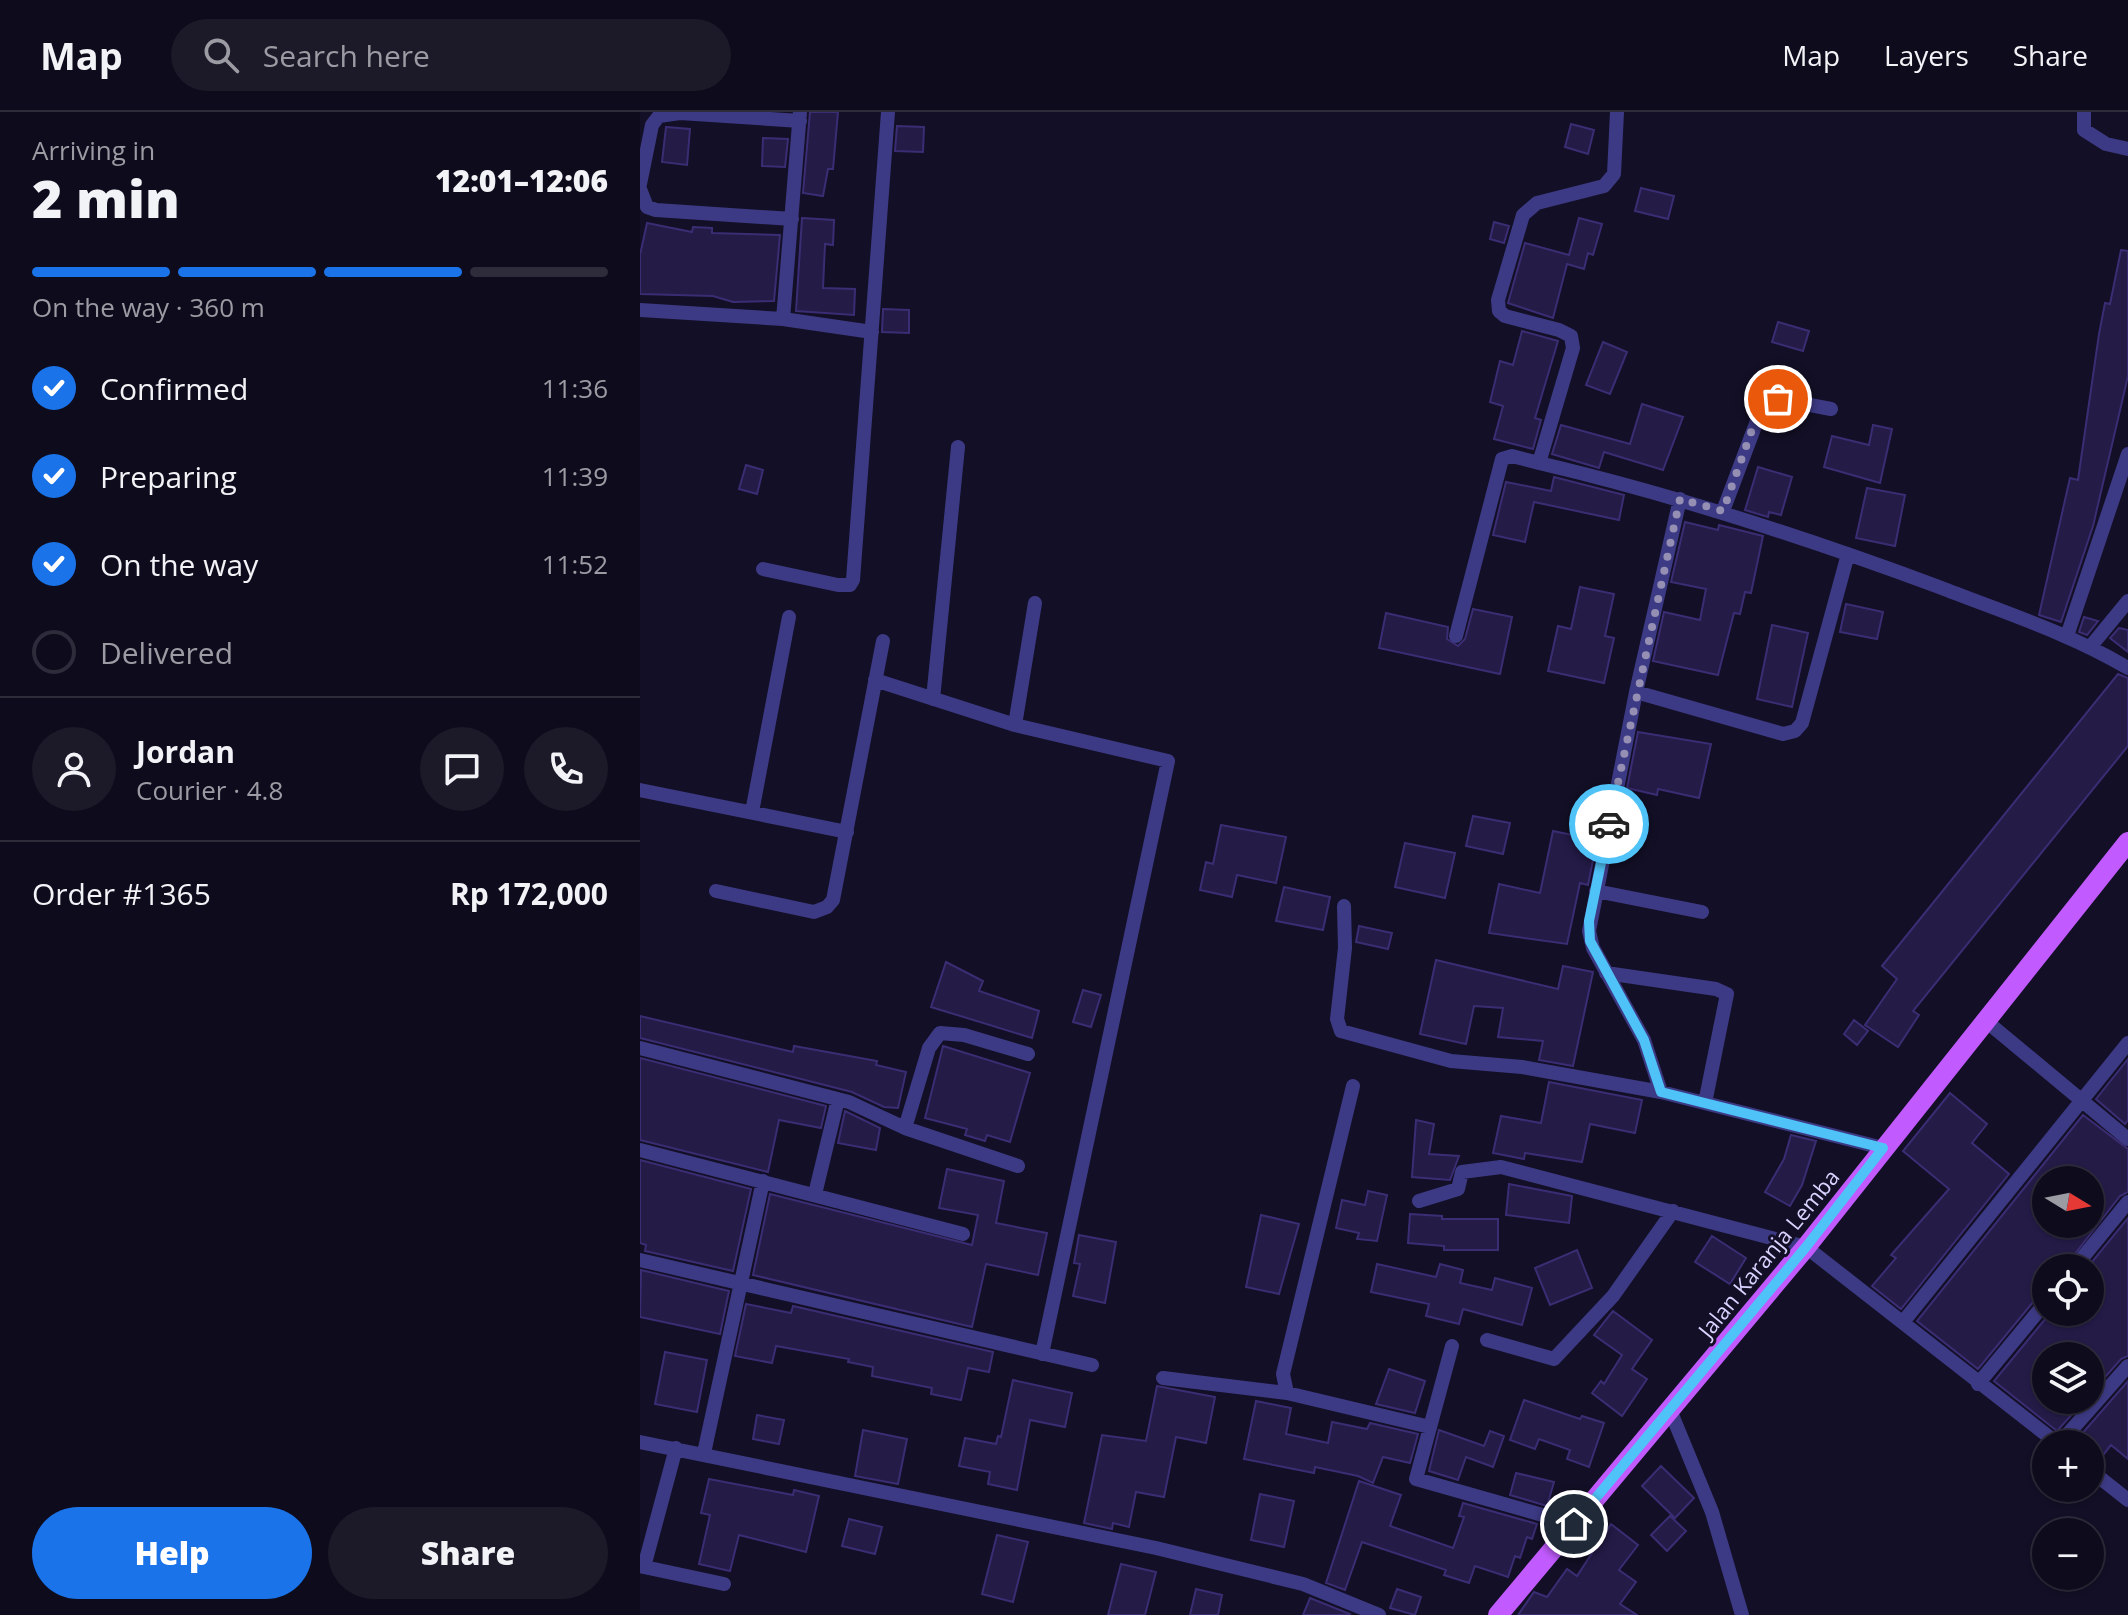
<!DOCTYPE html>
<meta charset="utf-8">
<style>
:root{--surface:#0e0b1c;--page:#1c1929;--text:#f1f3f6;--muted:#9b9ba3;--line:#2e2b3b;--accent:#1a73e8}
body{margin:0;font-family:"Open Sans",sans-serif;background:var(--page);color:var(--text);height:100vh;display:flex;flex-direction:column;font-size:30px;white-space:nowrap}
*{box-sizing:border-box;margin:0}
p{font-size:26px;color:var(--muted)}
.icon{flex:none;width:44px;height:44px;fill:none;stroke:currentColor;stroke-width:2;stroke-linecap:round;stroke-linejoin:round}
.map{position:relative;flex:1;overflow:hidden}
.drawer{display:flex;flex-direction:column;background:var(--surface);width:640px}
.drawer>*{flex:none}
.needle{width:52px;rotate:100deg}
.buttons{position:absolute;left:1392px;top:1054px;display:grid;gap:16px}
.buttons a{display:grid;place-items:center;width:72px;height:72px;border-radius:50%;background:var(--surface);box-shadow:0 2px 6px #0004,0 0 0 2px var(--line);font-size:40px}
.pin{position:absolute;display:grid;place-items:center;width:68px;height:68px;color:#fff;margin:-34px;border:4px solid #fff;border-radius:50%;box-shadow:0 2px 8px #0007}
.courier{position:absolute;display:grid;place-items:center;width:80px;height:80px;margin:-40px;border:6px solid #4fc3f7;border-radius:50%;background:#fff;color:#222;box-shadow:0 2px 10px #0007}
.overview em{font-style:normal;font-weight:800}
.overview div{display:flex;flex-direction:column-reverse}
.overview{display:flex;align-items:center;justify-content:space-between;height:136px;padding:0 32px}
h1{font-size:52px;font-weight:800;line-height:60px}
.bar{display:grid;grid-template-columns:repeat(4,1fr);gap:12px 8px;align-content:center;height:96px;padding:0 32px}
.bar i{height:10px;border-radius:6px;background:var(--line)}
.bar .selected{background:var(--accent)}
.bar p{grid-column:span 4}
.line{display:flex;align-items:center;gap:20px;padding:0 32px;border-top:2px solid var(--line)}
.line div{flex:1}
.round{display:grid;place-items:center;flex:none;width:84px;height:84px;border-radius:42px;background:var(--page)}
ol{padding:0 32px;list-style:none}
li{display:flex;align-items:center;gap:24px;height:88px}
li p{margin-inline-start:auto}
li .icon{padding:8px;border-radius:50%;background:var(--accent);color:#fff;stroke-width:4}
li:last-child{color:var(--muted)}
li i{width:44px;height:44px;border:4px solid var(--line);border-radius:50%}
.button{display:flex;gap:16px;margin-top:auto;padding:16px 32px}
.button a{flex:1;height:92px;border-radius:48px;background:var(--accent);color:#fff;font-size:32px;font-weight:800;line-height:92px;text-align:center}
.button a+a{background:var(--page);color:var(--text)}
header{display:flex;align-items:center;gap:48px;box-sizing:border-box;height:112px;padding:0 40px;background:var(--surface);border-bottom:2px solid var(--line)}
header strong{font-size:38px}
nav{display:flex;gap:44px;margin-inline-start:auto;font-size:28px}
.search{width:560px;height:72px;background:var(--page);display:flex;align-items:center;gap:20px;box-sizing:border-box;padding:0 28px;border-radius:44px;color:var(--muted);font-size:30px}
main{display:flex;flex:1;min-height:0}
.map>svg:first-child{display:block}
.building{fill:#241b47;stroke:#3b2d73;stroke-width:2;fill-rule:evenodd}
.lines{fill:none;stroke-linecap:round;stroke-linejoin:round}
.minor{stroke:#3d3a85;stroke-width:14}
.primary{stroke:#c25bff;stroke-width:20}
.done{stroke:#948fb3;stroke-width:8;stroke-dasharray:0 14.4}
.route{stroke:#4fc3f7;stroke-width:10}
.labels{text-anchor:middle;dominant-baseline:central;stroke-width:6;stroke-linejoin:round;paint-order:stroke}
.street-label{font-size:22px;fill:#d9d4ff;stroke:#130f26}
</style>
<header>
<strong>Map</strong>
<div class="search"><svg class="icon" aria-label="search" viewBox="0 0 24 24"><circle cx="10" cy="10" r="6"/><path d="M15 15l6 6"/></svg>Search here</div>
<nav><a>Map</a><a>Layers</a><a>Share</a></nav>
</header>
<main>
<section class="drawer">
<div class="overview"><div><h1>2 min</h1><p>Arriving in</p></div><em>12:01–12:06</em></div>
<div class="bar"><i class="selected"></i><i class="selected"></i><i class="selected"></i><i></i><p>On the way · 360 m</p></div>
<ol>
<li><svg class="icon" aria-label="check" viewBox="0 0 24 24"><path d="M5 12l5 5 9-10"/></svg>Confirmed<p>11:36</p></li>
<li><svg class="icon" aria-label="check" viewBox="0 0 24 24"><path d="M5 12l5 5 9-10"/></svg>Preparing<p>11:39</p></li>
<li><svg class="icon" aria-label="check" viewBox="0 0 24 24"><path d="M5 12l5 5 9-10"/></svg>On the way<p>11:52</p></li>
<li><i></i>Delivered</li>
</ol>
<div class="line" style="height:144px"><a class="round"><svg class="icon" aria-label="person" viewBox="0 0 24 24"><circle cx="12" cy="8" r="4"/><path d="M4 21q1-7 8-7t8 7"/></svg></a><div><b>Jordan</b><p>Courier · 4.8</p></div><a class="round"><svg class="icon" aria-label="chat" viewBox="0 0 24 24"><path d="M4 5h16v11H9l-5 4z"/></svg></a><a class="round"><svg class="icon" aria-label="phone" viewBox="0 0 24 24"><path d="M5 4h4l2 5-3 2q2 4 5 5l2-3 5 2v4C11 20 4 13 5 4z"/></svg></a></div>
<div class="line" style="height:104px"><div>Order #1365</div><b>Rp 172,000</b></div>
<div class="button"><a>Help</a><a>Share</a></div>
</section>
<div class="map">
<svg width="1488" height="1503" viewBox="0 0 1488 1503">
<rect width="100%" height="100%" fill="#130f26"/>
<path class="building" d="M170,0H198L193,57H188L183,84L163,81Z
M931,12L954,18L948,42L925,35Z
M257,14L284,15L283,40L255,39Z
M26,15L50,17L47,53L22,50Z
M123,26L148,27L145,55L122,54Z
M1001,76L1034,84L1028,107L995,99Z
M162,106L194,108L193,133L185,132L183,176L215,177L214,203L156,199Z
M939,106L962,112L953,143L948,141L944,157L927,152L913,206L868,191L885,131L929,143Z
M854,110L869,114L864,131L850,127Z
M7,111L52,120L53,115L72,116V121L140,123L134,189L93,190L73,184L0,182V143Z
M1481,138L1488,139V264L1453,414L1421,510L1399,503L1430,366L1438,368L1459,222L1465,191L1470,192Z
M243,197L269,198V221L242,220Z
M1138,210L1169,219L1163,239L1132,230Z
M882,219L918,229L895,306L901,308L893,337L854,327L863,294L850,290L860,249L873,253Z
M963,230L987,240L970,282L946,273Z
M1002,292L1043,305L1023,358L964,340L959,356L912,342L921,313L990,332Z
M1233,313L1252,317L1240,371L1184,355L1192,324L1229,333Z
M106,353L123,358L117,382L99,377Z
M1118,355L1152,365L1141,403L1129,400L1128,405L1105,398Z
M914,365L984,383L979,408L894,390L885,430L853,423L866,370L911,379Z
M1227,376L1265,383L1255,434L1216,426Z
M1045,410L1078,418L1079,413L1123,424L1111,481L1105,480L1100,502L1094,501L1078,563L1013,549L1024,500L1060,508L1066,477L1031,470Z
M940,475L974,482L965,524L974,526L964,571L908,559L918,514L931,517Z
M1206,492L1243,500L1237,527L1200,520Z
M833,497L872,505L860,562L739,536L746,501L808,515L807,527L818,534L825,527Z
M1444,505L1458,509L1447,523L1439,520Z
M1132,513L1168,521L1152,595L1117,587Z
M1479,516L1488,518V540L1470,526Z
M1478,562L1488,566V634L1273,899L1279,903L1258,935L1225,913L1257,867L1242,854Z
M998,620L1071,632L1059,686L1018,677L1017,683L987,676Z
M833,704L870,711L863,742L826,734Z
M581,713L646,725L636,771L597,763L592,785L560,778L566,750L573,752Z
M913,719L957,728L948,773L940,771L927,832L849,821L859,772L900,781Z
M765,731L815,741L805,786L755,775Z
M644,775L690,785L683,818L636,809Z
M719,814L752,821L748,837L716,830Z
M796,848L918,877L923,854L953,860L933,954L899,948L903,929L858,925L863,896L834,894L826,932L780,922Z
M306,850L343,869L339,879L399,899L392,926L291,895Z
M443,878L461,883L451,915L433,910Z
M0,904L153,940L154,934L237,949L236,953L266,960L258,996L244,995L212,980L0,926Z
M1214,908L1228,919L1217,933L1204,922Z
M303,934L390,961L370,1030L347,1023L345,1029L325,1023L327,1017L285,1006Z
M0,946L186,994L181,1016L139,1008L128,1060L0,1028Z
M1488,947V1008L1485,1012L1456,987Z
M909,970L1002,988L995,1021L950,1012L942,1050L885,1041L884,1047L853,1041L861,1004L901,1011Z
M1310,981L1347,1012L1332,1031L1369,1062L1261,1197L1232,1174L1256,1146L1251,1143L1309,1077L1263,1039Z
M205,999L240,1016L236,1038L198,1031Z
M1443,1003L1488,1037V1080L1480,1084L1424,1156H1406V1180L1398,1184L1338,1257L1277,1209ZM1406,1068H1450V1112H1406Z
M776,1008L794,1012L789,1042L819,1044L810,1068L772,1065Z
M1151,1023L1176,1029L1162,1073L1150,1094L1125,1080L1144,1047Z
M0,1048L111,1077L93,1159L5,1139L6,1133L0,1131Z
M307,1057L364,1069L356,1111L407,1121L398,1163L346,1152L332,1215L113,1163L130,1082L332,1133L338,1103L299,1096Z
M869,1072L932,1084L929,1111L866,1103Z
M728,1079L747,1083L737,1129L717,1127L719,1121L696,1116L702,1088L725,1093Z
M770,1102L802,1104V1107H858V1138H804V1134L768,1131Z
M621,1103L659,1112L639,1182L606,1175Z
M1488,1106V1244L1481,1247L1450,1282V1244H1406V1288H1445L1417,1319L1354,1269L1411,1200H1450V1156H1447Z
M439,1123L476,1130L465,1191L433,1184L440,1152L434,1151Z
M1072,1124L1106,1146L1090,1172L1055,1150Z
M937,1138L952,1176L910,1193L895,1156Z
M737,1152L796,1165L800,1152L823,1158L820,1171L852,1178L855,1166L892,1176L882,1213L823,1197L819,1212L786,1204L789,1192L731,1180Z
M1,1158L89,1179L80,1222L0,1205Z
M106,1192L151,1201L153,1194L353,1240L349,1260L328,1256L321,1288L291,1282L292,1276L232,1264L233,1255L208,1250L209,1247L136,1234L132,1251L95,1244Z
M973,1199L1012,1228L992,1257L1007,1267L982,1304L952,1281L961,1269L964,1272L982,1243L954,1223Z
M25,1240L67,1248L57,1300L15,1292Z
M749,1257L785,1269L775,1301L736,1292Z
M373,1268L432,1281L425,1315L390,1308L377,1378L348,1372L350,1360L319,1354L325,1326L356,1332L358,1324L361,1325Z
M1488,1269V1347L1471,1333L1457,1351L1450,1348V1332H1433Z
M517,1274L575,1285L566,1331L536,1325L524,1385L496,1380L489,1415L473,1411L472,1417L444,1411L462,1323L506,1329Z
M884,1288L940,1307L942,1304L964,1311L949,1355L927,1347L930,1338L899,1327L895,1337L870,1328Z
M616,1289L651,1296L646,1322L688,1331L692,1310L727,1317L730,1311L778,1322L770,1351L743,1345L733,1371L718,1364L675,1355L674,1361L604,1347Z
M117,1303L144,1308L139,1332L113,1327Z
M223,1318L267,1327L258,1372L215,1364Z
M799,1318L844,1334L850,1319L864,1324L853,1355L826,1345L818,1368L789,1359Z
M1021,1354L1054,1386L1035,1406L1002,1374Z
M876,1361L914,1370L907,1394L870,1383Z
M69,1367L153,1383L154,1378L179,1384L166,1440L99,1423L90,1459L59,1452L70,1403L61,1401Z
M719,1369L761,1383L750,1414L813,1436L824,1405L819,1404L823,1391L897,1412L892,1427L887,1425L880,1446L875,1444L868,1465L835,1454L829,1471L804,1463L806,1458L722,1430L705,1478L686,1471Z
M620,1382L654,1389L644,1435L611,1428Z
M1030,1404L1046,1419L1027,1439L1011,1423Z
M209,1407L242,1415L235,1442L202,1434Z
M971,1412L998,1433L979,1458L996,1470L980,1492L997,1503H878L894,1480L907,1485L927,1457L937,1464Z
M357,1423L388,1430L373,1490L342,1482Z
M481,1452L516,1460L505,1503H468Z
M556,1477L582,1483L578,1503H550Z
M757,1477L781,1485L775,1503L750,1496Z
M670,1486L710,1502L709,1503H663Z"/>
<g class="lines">
<path class="minor" d="M977,0L974,62L964,74L897,91L883,103L858,188L859,199L865,204L919,218L931,224L933,236L899,351C1036,383 1167,426 1299,475C1363,500 1429,521 1488,556
M1444,0V18L1466,32L1488,37
M0,72L12,13L19,4L40,1L160,9
M0,77L7,95L16,98L152,107
M0,198L143,207L232,220
M143,207L160,0
M1040,387L996,580L1143,622L1155,619L1162,611L1208,442
M1083,399L1123,293L1138,287L1191,297
M123,457L198,473H210L213,468L248,0
M816,524L862,347L872,344L899,351
M1427,524L1488,342
M1451,534L1488,489
M235,568L375,613L528,649L402,1242
M996,580L949,819L953,836L1004,928L1021,980L1243,1036
M293,587L318,335
M375,613L395,491
M0,678L207,720
M112,700L149,505
M76,779L174,800L187,795L193,788L243,529
M956,779L1062,800
M704,794L705,836L697,907L701,919L811,949L882,955L1021,980
M966,861L1076,877L1087,882L1065,991
M1346,909L1488,1027
M0,936L209,990L265,1016L378,1054
M265,1016L289,936L300,921L324,923L388,942
M0,1038L323,1122
M175,1082L198,987
M779,1089L818,1077L822,1060L861,1055L1166,1135L1418,1332
M0,1148L452,1253
M1434,1156L1488,1090
M1263,1210L1488,931
M847,1228L914,1247L973,1184L1033,1099
M812,1234L776,1367L934,1412
M523,1266L647,1281L790,1315
M1338,1272L1406,1190
M647,1281L643,1262L713,974
M1030,1298L1072,1400L1102,1503
M0,1330L516,1436L663,1472L739,1503
M1419,1332L1488,1254
M64,1341L123,1069
M1450,1358L1488,1388
M0,1454L84,1472
M4,1455L36,1336"/>
<path class="primary" d="M858,1503L1166,1135L1488,730"/>
</g>
<g class="lines">
<path class="done" d="M969,712L1040,387L1083,399L1118,301L1127,290L1138,287"/>
<path class="route" d="M934,1412L1166,1135L1243,1036L1021,980L1004,928L950,829L949,809L969,712"/>
</g>
<g class="labels">
<g class="street-label">
<text transform="translate(1128 1141) rotate(-51)">Jalan Karanja Lemba</text>
</g>
</g>
</svg>
<div class="buttons">
<a><svg class="needle" viewBox="-14 -14 28 28"><path d="M0-13l5 13h-10z" fill="#e53935"/><path d="M0 13l5-13h-10z" fill="#9b9ba3"/></svg></a>
<a><svg class="icon" aria-label="locate" viewBox="0 0 24 24"><circle cx="12" cy="12" r="6"/><path d="M12 2v4M12 18v4M2 12h4M18 12h4"/></svg></a>
<a><svg class="icon" aria-label="layers" viewBox="0 0 24 24"><path d="M12 4l9 5-9 5-9-5zM3 14l9 5 9-5"/></svg></a>
<a>+</a>
<a>−</a>
</div>
<div class="pin" style="left:1138px;top:287px;background:#ea580c"><svg class="icon" aria-label="bag" viewBox="0 0 24 24"><path d="M5 8h14l-1 12H6zM9 8a3 3 0 0 1 6 0"/></svg></div>
<div class="pin" style="left:934px;top:1412px;background:#1f2937"><svg class="icon" aria-label="home" viewBox="0 0 24 24"><path d="M3 11l9-7 9 7M6 9v11h12V9"/></svg></div>
<div class="courier" style="left:969px;top:712px"><svg class="icon" aria-label="car" viewBox="0 0 24 24"><path d="M5 17H2v-5l4-1 3-4h7l3 4 3 1v5h-3M9 17h6M6 11h13"/><circle cx="7" cy="17" r="2"/><circle cx="17" cy="17" r="2"/></svg></div>
</div>
</main>
